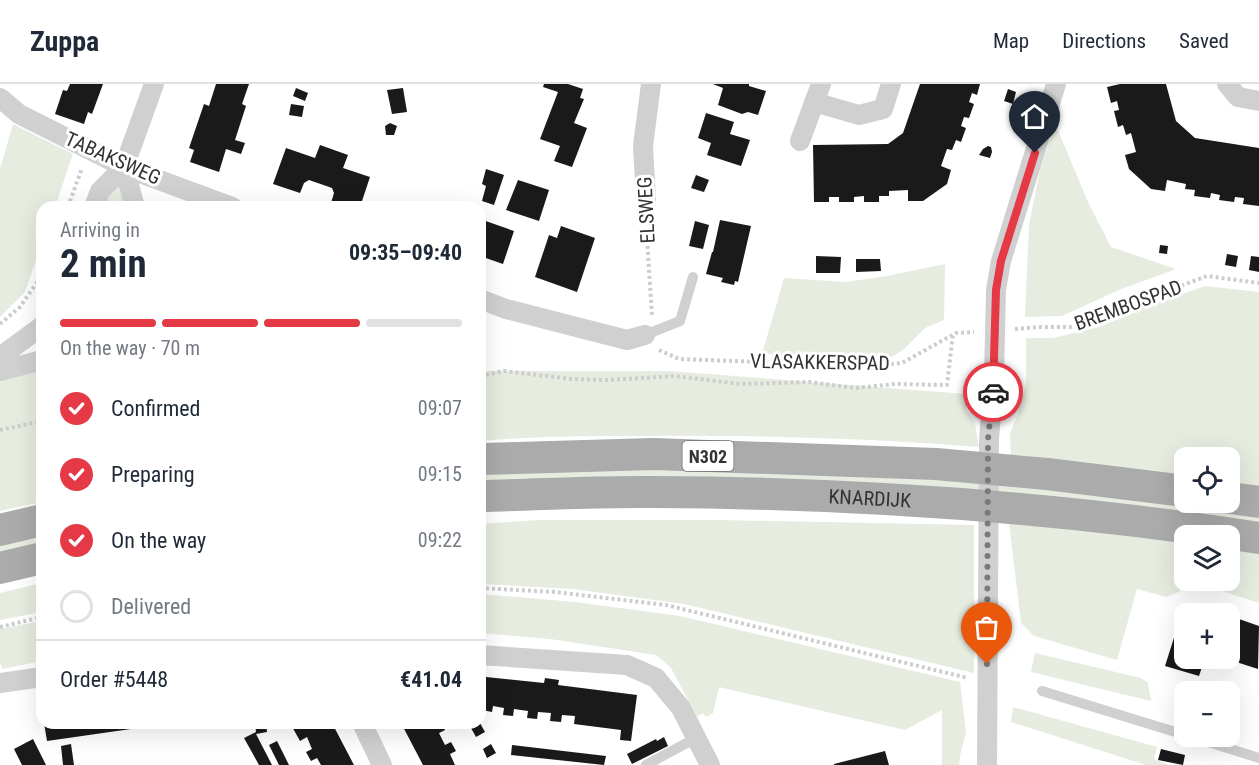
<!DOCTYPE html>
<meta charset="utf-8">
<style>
:root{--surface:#fff;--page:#f2f2f3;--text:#1f2937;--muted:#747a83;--line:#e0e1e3;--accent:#e63946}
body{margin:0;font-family:"Roboto Condensed",sans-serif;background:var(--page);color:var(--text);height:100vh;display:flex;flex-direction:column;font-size:22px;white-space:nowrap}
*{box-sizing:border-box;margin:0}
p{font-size:20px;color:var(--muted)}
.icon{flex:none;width:33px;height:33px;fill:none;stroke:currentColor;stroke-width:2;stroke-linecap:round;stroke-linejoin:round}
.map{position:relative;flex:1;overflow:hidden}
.details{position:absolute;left:36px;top:117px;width:450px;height:528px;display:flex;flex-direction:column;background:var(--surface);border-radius:18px;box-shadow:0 6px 24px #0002}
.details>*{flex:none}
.buttons{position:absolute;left:1174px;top:363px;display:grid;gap:12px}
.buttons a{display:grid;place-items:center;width:66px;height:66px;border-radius:12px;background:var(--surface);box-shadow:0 6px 24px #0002;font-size:30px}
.pin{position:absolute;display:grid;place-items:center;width:51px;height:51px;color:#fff;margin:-62px -26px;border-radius:50% 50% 50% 0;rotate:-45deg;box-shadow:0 0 6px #0007}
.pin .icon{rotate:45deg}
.courier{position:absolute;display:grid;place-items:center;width:60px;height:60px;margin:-30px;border:4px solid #e63946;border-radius:50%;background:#fff;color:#222;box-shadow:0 2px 8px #0007}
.headline em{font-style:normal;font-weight:700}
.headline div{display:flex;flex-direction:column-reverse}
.headline{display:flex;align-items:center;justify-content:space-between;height:102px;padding:0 24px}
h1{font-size:39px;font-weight:700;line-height:45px}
.bar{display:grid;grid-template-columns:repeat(4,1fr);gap:9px 6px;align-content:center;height:72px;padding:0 24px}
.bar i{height:8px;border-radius:4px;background:var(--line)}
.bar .selected{background:var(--accent)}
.bar p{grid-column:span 4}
.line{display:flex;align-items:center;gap:15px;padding:0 24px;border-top:2px solid var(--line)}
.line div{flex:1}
ol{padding:0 24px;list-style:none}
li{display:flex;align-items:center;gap:18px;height:66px}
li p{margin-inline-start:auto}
li .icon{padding:6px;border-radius:50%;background:var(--accent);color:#fff;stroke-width:4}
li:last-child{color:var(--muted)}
li i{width:33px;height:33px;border:3px solid var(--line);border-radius:50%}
header{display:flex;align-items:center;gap:36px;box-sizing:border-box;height:84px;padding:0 30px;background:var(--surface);border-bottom:2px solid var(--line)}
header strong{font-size:28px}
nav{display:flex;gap:33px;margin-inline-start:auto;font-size:21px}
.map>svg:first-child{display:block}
.green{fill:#e6ecdf}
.building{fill:#1a1a1a}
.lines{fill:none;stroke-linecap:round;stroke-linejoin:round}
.path{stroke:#cdcdcd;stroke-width:4;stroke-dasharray:3 3;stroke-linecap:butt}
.lane{stroke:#d0d0d0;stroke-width:10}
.street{stroke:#d0d0d0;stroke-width:20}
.primary{stroke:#ababab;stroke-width:32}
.done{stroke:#7a7a7a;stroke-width:6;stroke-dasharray:0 10.8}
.route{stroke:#e63946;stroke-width:8}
.labels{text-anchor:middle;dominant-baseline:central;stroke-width:6;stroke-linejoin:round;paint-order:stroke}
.shield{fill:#fff;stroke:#707070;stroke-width:1.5}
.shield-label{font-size:18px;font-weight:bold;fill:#333}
.street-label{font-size:20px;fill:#333;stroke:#fff}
</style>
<header>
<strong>Zuppa</strong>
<nav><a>Map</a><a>Directions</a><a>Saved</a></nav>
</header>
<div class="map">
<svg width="1259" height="681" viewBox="0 0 1259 681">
<rect width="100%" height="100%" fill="#fff"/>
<path class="green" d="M1055,39L1088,118L1111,163L1176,185L1119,206L1062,232L1025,233L1029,141L1039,90Z
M13,40L73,70L55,123H42V159L25,208L0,233V85Z
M121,92L126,123H101Z
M945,180L944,236L925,244L903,266L892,273L875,275L762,270L784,194L846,198L887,192Z
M1205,202L1259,208V403L1230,399V374H1185V393L1011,374L1010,349L1018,330L1026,300V254H1053L1099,243L1154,220Z
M42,285V418L0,427V296Z
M480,287H669L966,310V325L975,339L979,363C868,354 756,351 645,352C590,352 535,352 480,357Z
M655,380L888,389L1189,419L1259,429V444L480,402V387Z
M539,436H719L974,441V589L684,520L573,505L480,500V440Z
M1009,438L1185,459V495L1179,508L1166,513L1137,505L1117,576L1034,552L1021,539Z
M42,447V462L0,472V456Z
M1230,464L1259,468V519L1191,497L1230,496Z
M42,499V528L0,536V509Z
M480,510L575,518L680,532L960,598L966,648L960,672L959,681H942V626L905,646L719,603L713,629L706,633L703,629L697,633L671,584L656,571L550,555L480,549Z
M42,537V577L2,585L0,577V545Z
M1035,569L1141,594L1148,599L1151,617L1031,588Z
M1013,623L1157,663L1154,675L1169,681H1146L1011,638Z"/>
<path class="building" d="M70,0H103L92,30L88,28L84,40L55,30L63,6L67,7Z
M216,0H249L242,20L246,22L235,56L245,59L241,70L226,65L219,88L190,78L194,66L189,64L204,20L209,22Z
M544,0H568L583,5L580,14L584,15L574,39L587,44L572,83L554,77L560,62L540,55L558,8L543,3Z
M713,0H749V2L766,7L758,31L748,28L742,30L718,21L723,4Z
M920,0H980L977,11L972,9L969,18L974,20L969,34L964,33L961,42L966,44L961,58L956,56L952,66L947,65L941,82L951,86L947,100L923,117H908V106L889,107V112H879V118H864V112L854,113V118H839V113H829V118H814L813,61L888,60L903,49Z
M1120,0H1166L1176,37L1195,54L1259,64V122L1243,120L1244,114L1235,113L1234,118L1219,116L1220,111L1211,109L1210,114L1194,112L1195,106L1185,105L1186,100L1167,96L1165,107L1151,105L1129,85L1125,71L1136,68L1131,49L1126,51L1123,41L1118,43L1114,27L1119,26L1117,17L1111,19L1107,3Z
M296,4L308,9L305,17L293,12Z
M403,4L407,28L392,30L387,6Z
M1008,5L1016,8L1013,20L1004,17Z
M291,20L304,22L302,33L289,31Z
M706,29L734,38L730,50L750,56L741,82L707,71L711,59L698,54Z
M390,39L397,42L394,51H386L385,42Z
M320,61L348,71L343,84L370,93L360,123H341L331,119L334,109L332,104L309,96L304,99L300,109L273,100L286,64L315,74Z
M988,62L991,63L992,68L990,74L979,71L983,65Z
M486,85L504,91L494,121L482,117L486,102L482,100Z
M696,91L709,96L704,108L691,104Z
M518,96L549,106L539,137L506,126Z
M480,135L514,147L503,180L480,172Z
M720,136L751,142L738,198L735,197L734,201L721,198L723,194L706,190L712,168H713Z
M695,137L709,141L703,165L689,162Z
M561,142L595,154L577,208L535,193L549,151L557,154Z
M1160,161L1168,162L1167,170L1159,169Z
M1227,170L1238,172L1236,183L1225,181Z
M816,172L841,173L840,189H816Z
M1251,172L1259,173V188L1249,186Z
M856,175H880L881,187L856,188Z
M1185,519L1218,529L1185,530V574H1205L1199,592L1165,582Z
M1239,535L1259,542L1258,585L1230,576V565Z
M486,593L544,599L545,594L559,596L558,601L637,611L631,657L620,656L621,646L574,640L575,632L562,631L561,638L550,637L551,629L538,628L537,635L527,634L528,627L514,625L513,632L503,631L504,624L493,622L492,628L482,626Z
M44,639H166V640L47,657Z
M255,639H266L267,648L256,650L272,681H259L244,654L256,648Z
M290,639H332L354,681H321L317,674L311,677L306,668L312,665L307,653L300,657Z
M401,639H442L445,646L439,649L445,661L451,658L456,667L450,670L455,681H423Z
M480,639L485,648L476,653L471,644Z
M664,653L668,662L632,680L627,670L656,655L657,657Z
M33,655L46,681H22L14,665Z
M277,657L289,681H279L269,661Z
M71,660L74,681H63L61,662Z
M491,660L496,669L487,674L483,665Z
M512,661L606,672L604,681L511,671Z
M1161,665L1185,671L1183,681L1158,676Z
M885,667L889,681H834V680Z"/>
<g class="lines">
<path class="path" d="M68,123L82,84
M646,138L652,232
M0,240L20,223L42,191
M1015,245L1040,243H1071L1207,192L1259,199
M659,266L679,275L871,282L902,279L956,249L974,248
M480,292L504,287L572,295L607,296L675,292L740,300L809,298L855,304L895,300L947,301L953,250
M0,346L42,337
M480,504L555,508L666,521L968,594
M0,543L42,533"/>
<path class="lane" d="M645,251L680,237L693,193
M1042,607L1185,651
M1189,652L1259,674
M646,681L696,654"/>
<path class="street" d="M1227,0L1238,13L1259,17
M0,14L19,30L124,83L232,123
M814,18L859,31L883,25L891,0
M800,57L821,0
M124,83L135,123
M646,117L643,62L651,0
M94,123L100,107L124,83L154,0
M480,215L506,225L627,256L645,251
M0,273L42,242
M0,287L42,276
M480,571L627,581L656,594L681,624L710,681
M0,599L42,593
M362,639L382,681
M987,681L989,355L994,292L996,206L1001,177L1056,0"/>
<g class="primary">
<path d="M480,375L654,370L936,380L1047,390L1185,407"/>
<path id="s1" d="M480,412C537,411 595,407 653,408C854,409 1059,423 1259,454"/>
<path d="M1230,414L1259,418"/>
<path d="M0,446L42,436"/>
<path d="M0,484L42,474"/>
</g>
</g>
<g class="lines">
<path class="done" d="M987,580L988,355L993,308"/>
<path class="route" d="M993,308L996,206L1001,177L1035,69"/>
</g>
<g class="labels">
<rect class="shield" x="682.5" y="357" width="51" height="30" rx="4.5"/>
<g class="shield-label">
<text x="708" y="372">N302</text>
</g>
<g class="street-label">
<text transform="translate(113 74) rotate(24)">TABAKSWEG</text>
<text transform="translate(646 126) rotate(-93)">ELSWEG</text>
<text transform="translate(1128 221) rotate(-20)">BREMBOSPAD</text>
<text transform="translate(820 278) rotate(1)">VLASAKKERSPAD</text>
<text stroke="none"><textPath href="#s1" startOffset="390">KNARDIJK</textPath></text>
</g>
</g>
</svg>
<div class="buttons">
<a><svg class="icon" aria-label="locate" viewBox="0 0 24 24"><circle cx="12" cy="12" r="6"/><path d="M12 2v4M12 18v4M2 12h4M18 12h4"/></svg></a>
<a><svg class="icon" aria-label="layers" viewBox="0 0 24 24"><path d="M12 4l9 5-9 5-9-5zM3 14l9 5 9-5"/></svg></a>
<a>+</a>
<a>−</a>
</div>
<div class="pin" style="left:987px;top:580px;background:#ea580c"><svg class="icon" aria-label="bag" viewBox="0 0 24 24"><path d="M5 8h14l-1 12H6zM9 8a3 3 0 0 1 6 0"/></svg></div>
<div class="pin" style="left:1035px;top:69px;background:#1f2937"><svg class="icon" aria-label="home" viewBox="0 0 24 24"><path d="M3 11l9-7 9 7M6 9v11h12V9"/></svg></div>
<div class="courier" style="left:993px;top:308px"><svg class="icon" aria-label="car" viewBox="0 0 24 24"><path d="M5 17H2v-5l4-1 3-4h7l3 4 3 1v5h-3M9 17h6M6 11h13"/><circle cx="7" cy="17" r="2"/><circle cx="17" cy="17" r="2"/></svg></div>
<section class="details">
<div class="headline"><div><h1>2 min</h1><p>Arriving in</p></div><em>09:35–09:40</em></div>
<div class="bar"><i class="selected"></i><i class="selected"></i><i class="selected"></i><i></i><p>On the way · 70 m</p></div>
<ol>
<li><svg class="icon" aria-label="check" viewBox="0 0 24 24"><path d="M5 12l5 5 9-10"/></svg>Confirmed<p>09:07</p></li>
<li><svg class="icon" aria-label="check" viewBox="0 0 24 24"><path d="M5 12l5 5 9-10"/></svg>Preparing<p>09:15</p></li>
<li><svg class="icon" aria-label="check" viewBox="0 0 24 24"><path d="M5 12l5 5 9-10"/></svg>On the way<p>09:22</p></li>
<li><i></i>Delivered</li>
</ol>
<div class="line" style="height:78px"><div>Order #5448</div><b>€41.04</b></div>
</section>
</div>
